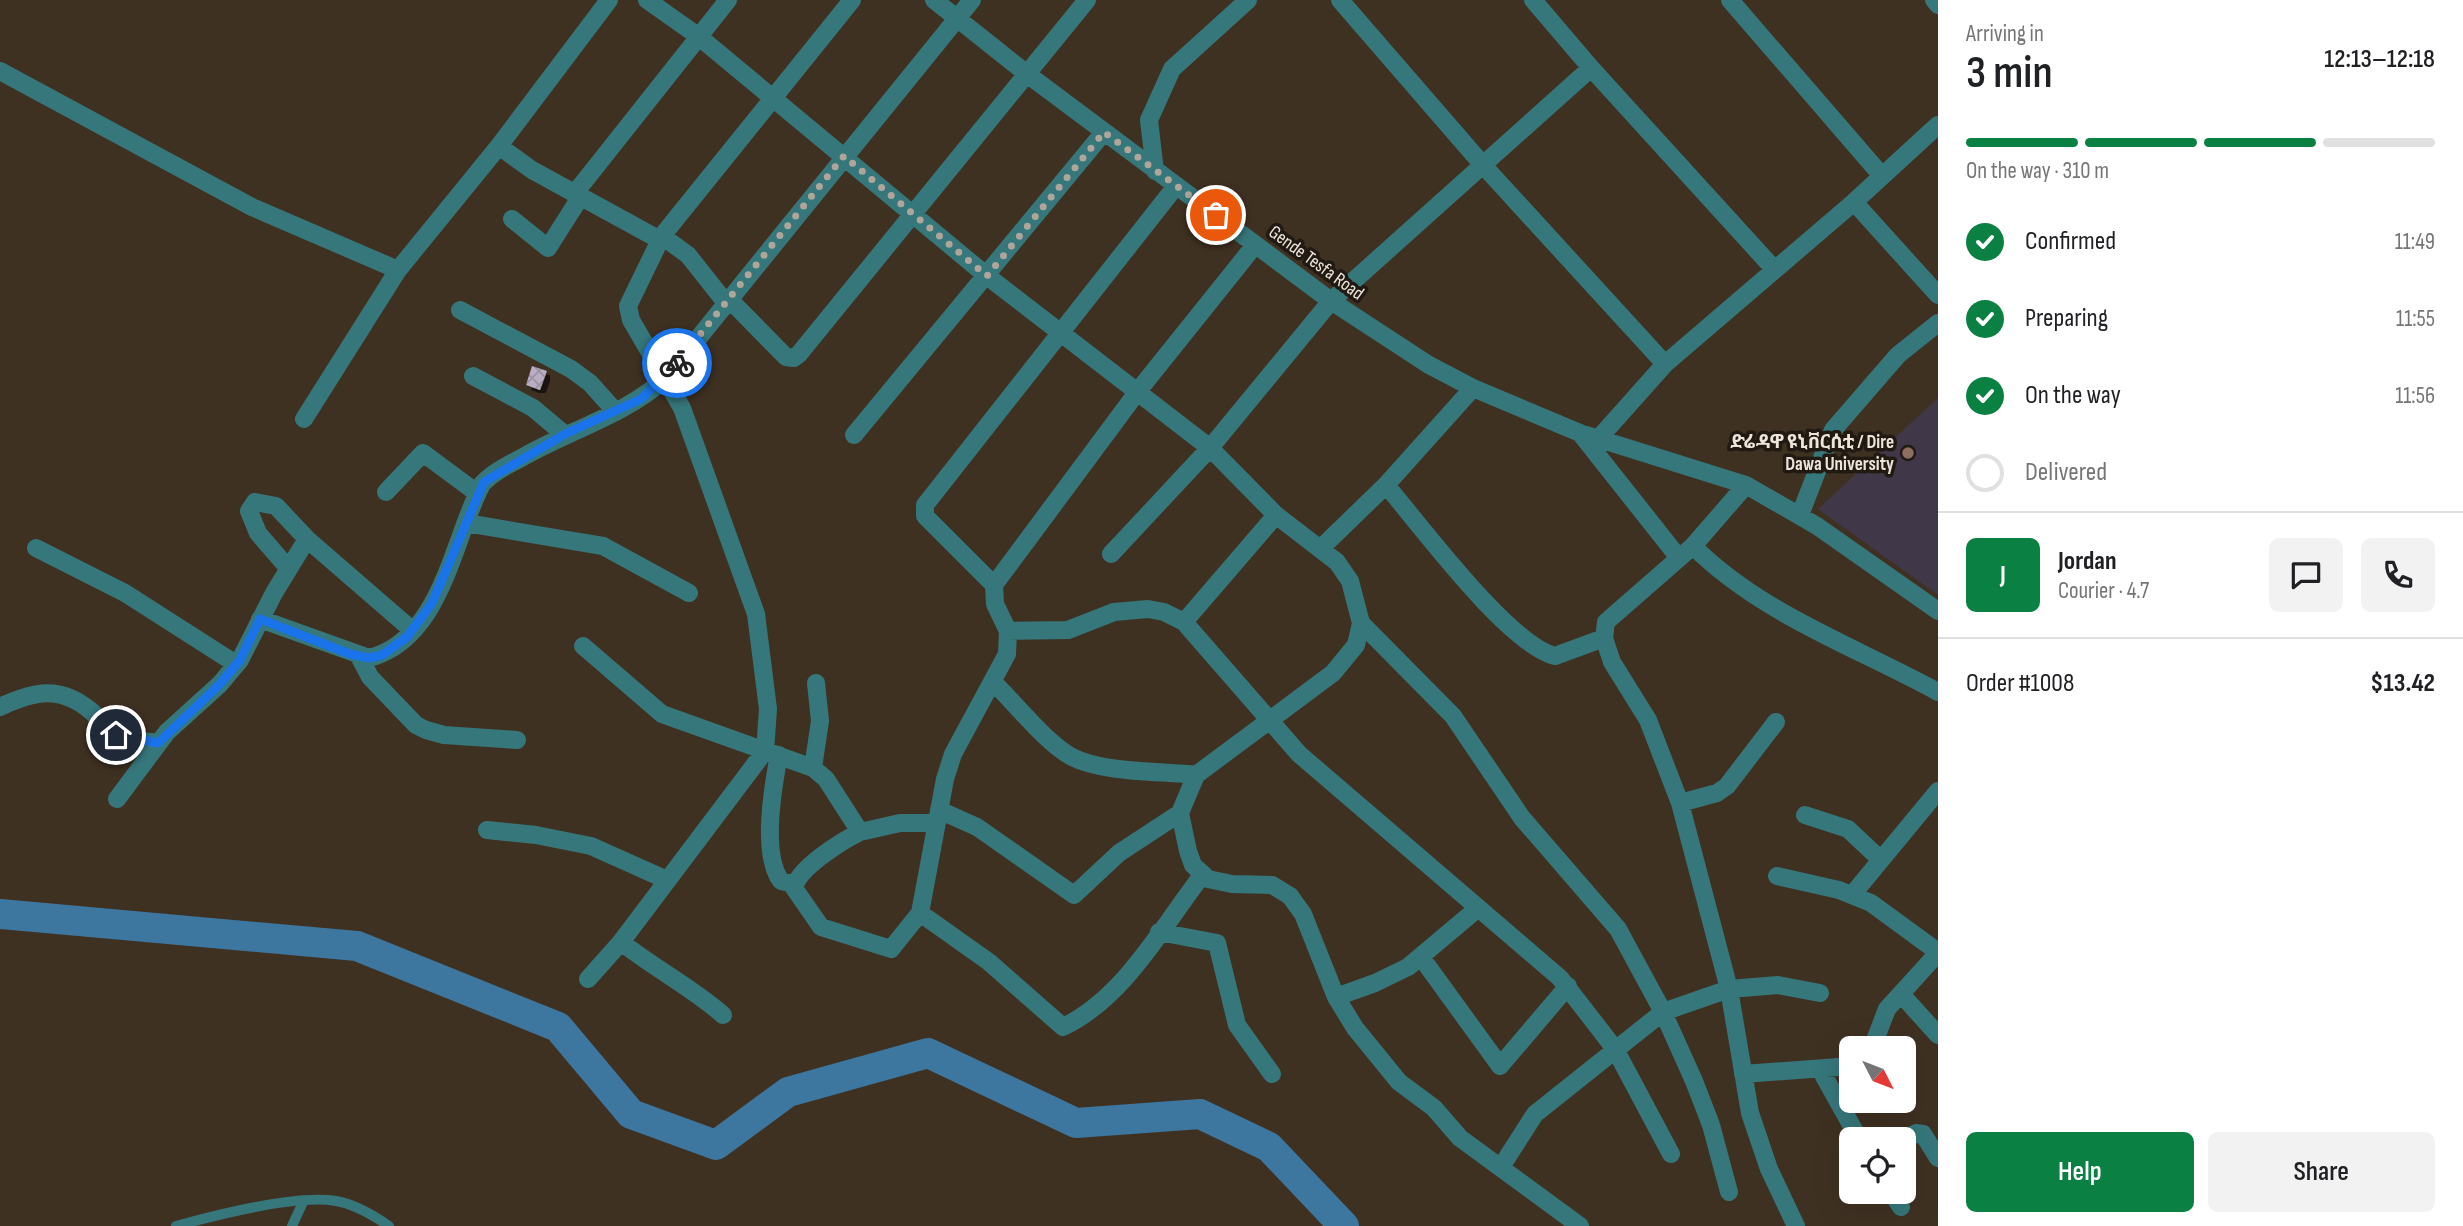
<!DOCTYPE html>
<meta charset="utf-8">
<style>
:root{--surface:#fff;--page:#f2f2f2;--text:#202124;--muted:#757577;--line:#e0e0e0;--accent:#0b8043}
body{margin:0;font-family:"Sofia Sans Condensed","Noto Sans Ethiopic",sans-serif;background:var(--page);color:var(--text);height:100vh;display:flex;flex-direction:column;font-size:26px;white-space:nowrap}
*{box-sizing:border-box;margin:0}
p{font-size:23px;color:var(--muted)}
.icon{flex:none;width:38px;height:38px;fill:none;stroke:currentColor;stroke-width:2;stroke-linecap:round;stroke-linejoin:round}
.map{position:relative;flex:1;overflow:hidden}
.panel{display:flex;flex-direction:column;background:var(--surface);width:525px}
.panel>*{flex:none}
.needle{width:46px;rotate:132deg}
.tools{position:absolute;left:1839px;top:1036px;display:grid;gap:14px}
.tools a{display:grid;place-items:center;width:77px;height:77px;border-radius:10px;background:var(--surface);box-shadow:0 7px 28px #0002;font-size:35px}
.pin{position:absolute;display:grid;place-items:center;width:60px;height:60px;color:#fff;margin:-30px;border:4px solid #fff;border-radius:50%;box-shadow:0 2px 7px #0007}
.courier{position:absolute;display:grid;place-items:center;width:70px;height:70px;margin:-35px;border:5px solid #1a73e8;border-radius:50%;background:#fff;color:#222;box-shadow:0 2px 9px #0007}
.headline em{font-style:normal;font-weight:600}
.headline div{display:flex;flex-direction:column-reverse}
.headline{display:flex;align-items:center;justify-content:space-between;height:119px;padding:0 28px}
h1{font-size:46px;font-weight:600;line-height:52px}
.bar{display:grid;grid-template-columns:repeat(4,1fr);gap:10px 7px;align-content:center;height:84px;padding:0 28px}
.bar i{height:9px;border-radius:5px;background:var(--line)}
.bar .selected{background:var(--accent)}
.bar p{grid-column:span 4}
.line{display:flex;align-items:center;gap:18px;padding:0 28px;border-top:2px solid var(--line)}
.line div{flex:1}
.round{display:grid;place-items:center;flex:none;width:74px;height:74px;border-radius:10px;background:var(--page)}
ol{padding:0 28px;list-style:none}
li{display:flex;align-items:center;gap:21px;height:77px}
li p{margin-inline-start:auto}
li .icon{padding:7px;border-radius:50%;background:var(--accent);color:#fff;stroke-width:4}
li:last-child{color:var(--muted)}
li i{width:38px;height:38px;border:4px solid var(--line);border-radius:50%}
.action{display:flex;gap:14px;margin-top:auto;padding:14px 28px}
.action a{flex:1;height:80px;border-radius:10px;background:var(--accent);color:#fff;font-size:28px;font-weight:600;line-height:80px;text-align:center}
.action a+a{background:var(--page);color:var(--text)}
main{display:flex;flex:1;min-height:0}
.map>svg:first-child{display:block}
.education{fill:#403748}
.lines{fill:none;stroke-linecap:round;stroke-linejoin:round}
.river{stroke:#3d77a0;stroke-width:30}
.building{fill:url(#building-cross-hatch);filter:url(#shadow)}
.service{stroke:#36777b;stroke-width:10}
.minor{stroke:#36777b;stroke-width:18}
.done{stroke:#b0a59a;stroke-width:7;stroke-dasharray:0 12.6}
.route{stroke:#1a73e8;stroke-width:9}
.education-dot{fill:#8d6e63;stroke:#211a13;stroke-width:2.5}
.labels{text-anchor:middle;dominant-baseline:central;stroke-width:7;stroke-linejoin:round;paint-order:stroke}
.street-label{font-size:19px;fill:#ede4da;stroke:#211a13}
.poi-label{font-size:19px;font-weight:bold;fill:#ede4da;stroke:#211a13;text-anchor:end}
</style>
<main>
<div class="map">
<svg width="1938" height="1226" viewBox="0 0 1938 1226">
<defs>
<pattern id="building-cross-hatch" width="8" height="8" patternUnits="userSpaceOnUse" patternTransform="scale(1.75)"><rect width="8" height="8" fill="#b9aec4"/><path d="M0 0l8 8M0 8l8-8" fill="none" stroke="#9c94a3"/></pattern>
<filter id="shadow"><feDropShadow dx="5" dy="5" stdDeviation="0" flood-color="#0009"/></filter>
</defs>
<rect width="100%" height="100%" fill="#3f3122"/>
<path class="education" d="M1938,398V595L1818,509Z"/>
<g class="lines">
<path class="river" d="M0,914L357,946L558,1027L631,1114L716,1145L788,1092L928,1053L1076,1123L1200,1114L1269,1147L1344,1226"/>
</g>
<path class="building" d="M532,366L547,371L540,390L526,385Z"/>
<g class="lines">
<path class="service" d="M176,1226C216,1215 296,1194 336,1201C355,1204 373,1215 389,1226
M292,1226L304,1200"/>
<path class="minor" d="M647,0L698,36L987,276L1210,448L1276,515L1337,562L1350,581L1361,623L1453,716L1522,818L1618,929L1663,1012L1694,1081L1711,1125L1729,1192
M934,0L1027,74L1331,301L1429,365L1473,388L1580,433L1746,485L1817,526L1938,611
M1340,0L1482,164L1665,364
M1533,0L1591,68L1774,269
M1730,0L1882,176
M1934,0L1938,5
M0,71L252,207L398,270
M499,146L532,170L660,240
M1155,171L1149,120L1172,69L1248,0
M575,193L728,0
M1854,202L1938,295
M512,219L548,248L581,196
M662,236L688,255L726,303
M729,299L786,357L794,358L799,354L1087,0
M460,310L571,369L590,383L616,412
M473,376L533,408L564,434
M304,419L398,270L499,146L609,0
M1580,433L1679,558
M854,435L1104,132
M1599,438L1665,364L1854,202L1938,125
M1386,485C1421,526 1508,644 1555,656L1604,638
M1746,485L1693,546L1606,622L1604,638L1612,662L1648,720L1680,803L1729,989L1750,1113L1769,1169L1796,1226
M386,492L423,453L477,493
M1800,515L1833,430L1898,355L1938,323
M466,523L603,546L689,593
M1693,546C1761,614 1856,647 1938,692
M36,548L125,593L236,664
M1321,548L1386,485L1473,388
M1111,554L1210,448L1331,301L1591,68
M288,568L258,533L249,511L255,502L276,506L307,539L412,630
M994,585L925,516V505L1176,186
M260,619L369,658C442,639 452,541 482,484C493,472 508,465 523,457C570,430 625,415 666,378L972,0
M1184,622L1276,515
M1361,623L1356,645L1333,673L1196,775L1180,813L1188,851L1193,865L1208,879L1232,884L1272,885L1290,896L1303,914L1336,997L1355,1028L1399,1082L1434,1108L1460,1138L1580,1226
M1008,631L1068,630L1114,612L1148,609L1164,612L1184,622L1299,754L1560,978L1615,1049L1671,1154
M583,646L662,714L813,768L826,779L860,832L900,823H937
M359,656L370,677L416,725L426,730L444,735L517,740
M993,682C1016,704 1045,742 1072,757C1103,773 1160,771 1196,775
M0,707C34,691 60,685 91,711C99,718 105,728 115,734C127,741 144,741 158,743
M779,755C773,786 761,854 781,881L794,884
M813,768L820,721L816,683
M117,799L167,732L220,684L240,660L274,593L307,539
M1680,803L1717,793L1727,786L1776,722
M939,810L977,827L1074,895L1119,853L1180,813
M1805,815L1848,829L1881,860
M487,830L536,835L591,846L667,880
M860,832C842,841 798,868 794,888L821,927L891,949L920,913L945,779L953,754L1007,654L1008,631L995,604L994,585L1138,391L1255,245
M1777,876L1839,890L1871,903L1938,952
M1852,895L1938,791
M920,913L989,962L1063,1027C1125,997 1162,927 1203,874
M1159,932L1217,943L1237,1025L1272,1074
M621,942C654,968 694,989 723,1015
M1421,957L1500,1066L1568,986
M588,979L621,942L765,751L768,709L756,614L682,408L631,320L628,306L662,236L852,0
M1901,994L1938,1035
M1336,997L1375,983L1408,967L1477,909
M1872,1048L1887,1009L1938,953
M1820,1069L1859,1139
M1743,1074L1852,1066
M1904,1141L1916,1133L1923,1134L1938,1158
M1501,1167L1535,1114L1663,1012L1729,989L1778,985L1820,993
M1891,1192L1901,1207"/>
</g>
<g class="lines">
<path class="done" d="M677,363L844,156L987,276L1104,132L1216,215"/>
<path class="route" d="M116,735L158,743L220,684L240,660L260,619L350,654L369,658L382,655L407,637L432,603L484,482L565,434L641,399L677,363"/>
</g>
<circle class="education-dot" cx="1908" cy="453" r="7"/>
<g class="labels">
<g class="street-label">
<text transform="translate(1316 263) rotate(36)">Gende Tesfa Road</text>
</g>
<g class="poi-label">
<text x="1894" y="442">ድሬዳዋ ዩኒቨርሲቲ / Dire<tspan x="1894" dy="22">Dawa University</tspan></text>
</g>
</g>
</svg>
<div class="tools">
<a><svg class="needle" viewBox="-14 -14 28 28"><path d="M0-13l5 13h-10z" fill="#e53935"/><path d="M0 13l5-13h-10z" fill="#757577"/></svg></a>
<a><svg class="icon" aria-label="locate" viewBox="0 0 24 24"><circle cx="12" cy="12" r="6"/><path d="M12 2v4M12 18v4M2 12h4M18 12h4"/></svg></a>
</div>
<div class="pin" style="left:1216px;top:215px;background:#ea580c"><svg class="icon" aria-label="bag" viewBox="0 0 24 24"><path d="M5 8h14l-1 12H6zM9 8a3 3 0 0 1 6 0"/></svg></div>
<div class="pin" style="left:116px;top:735px;background:#1f2937"><svg class="icon" aria-label="home" viewBox="0 0 24 24"><path d="M3 11l9-7 9 7M6 9v11h12V9"/></svg></div>
<div class="courier" style="left:677px;top:363px"><svg class="icon" aria-label="bike" viewBox="0 0 24 24"><circle cx="6" cy="16" r="4"/><circle cx="18" cy="16" r="4"/><path d="M6 16l4-8h5l3 8M10 8l3 8H6M13 5h3"/></svg></div>
</div>
<section class="panel">
<div class="headline"><div><h1>3 min</h1><p>Arriving in</p></div><em>12:13–12:18</em></div>
<div class="bar"><i class="selected"></i><i class="selected"></i><i class="selected"></i><i></i><p>On the way · 310 m</p></div>
<ol>
<li><svg class="icon" aria-label="check" viewBox="0 0 24 24"><path d="M5 12l5 5 9-10"/></svg>Confirmed<p>11:49</p></li>
<li><svg class="icon" aria-label="check" viewBox="0 0 24 24"><path d="M5 12l5 5 9-10"/></svg>Preparing<p>11:55</p></li>
<li><svg class="icon" aria-label="check" viewBox="0 0 24 24"><path d="M5 12l5 5 9-10"/></svg>On the way<p>11:56</p></li>
<li><i></i>Delivered</li>
</ol>
<div class="line" style="height:126px"><b class="round" style="background:var(--accent);color:#fff">J</b><div><b>Jordan</b><p>Courier · 4.7</p></div><a class="round"><svg class="icon" aria-label="chat" viewBox="0 0 24 24"><path d="M4 5h16v11H9l-5 4z"/></svg></a><a class="round"><svg class="icon" aria-label="phone" viewBox="0 0 24 24"><path d="M5 4h4l2 5-3 2q2 4 5 5l2-3 5 2v4C11 20 4 13 5 4z"/></svg></a></div>
<div class="line" style="height:91px"><div>Order #1008</div><b>$13.42</b></div>
<div class="action"><a>Help</a><a>Share</a></div>
</section>
</main>
